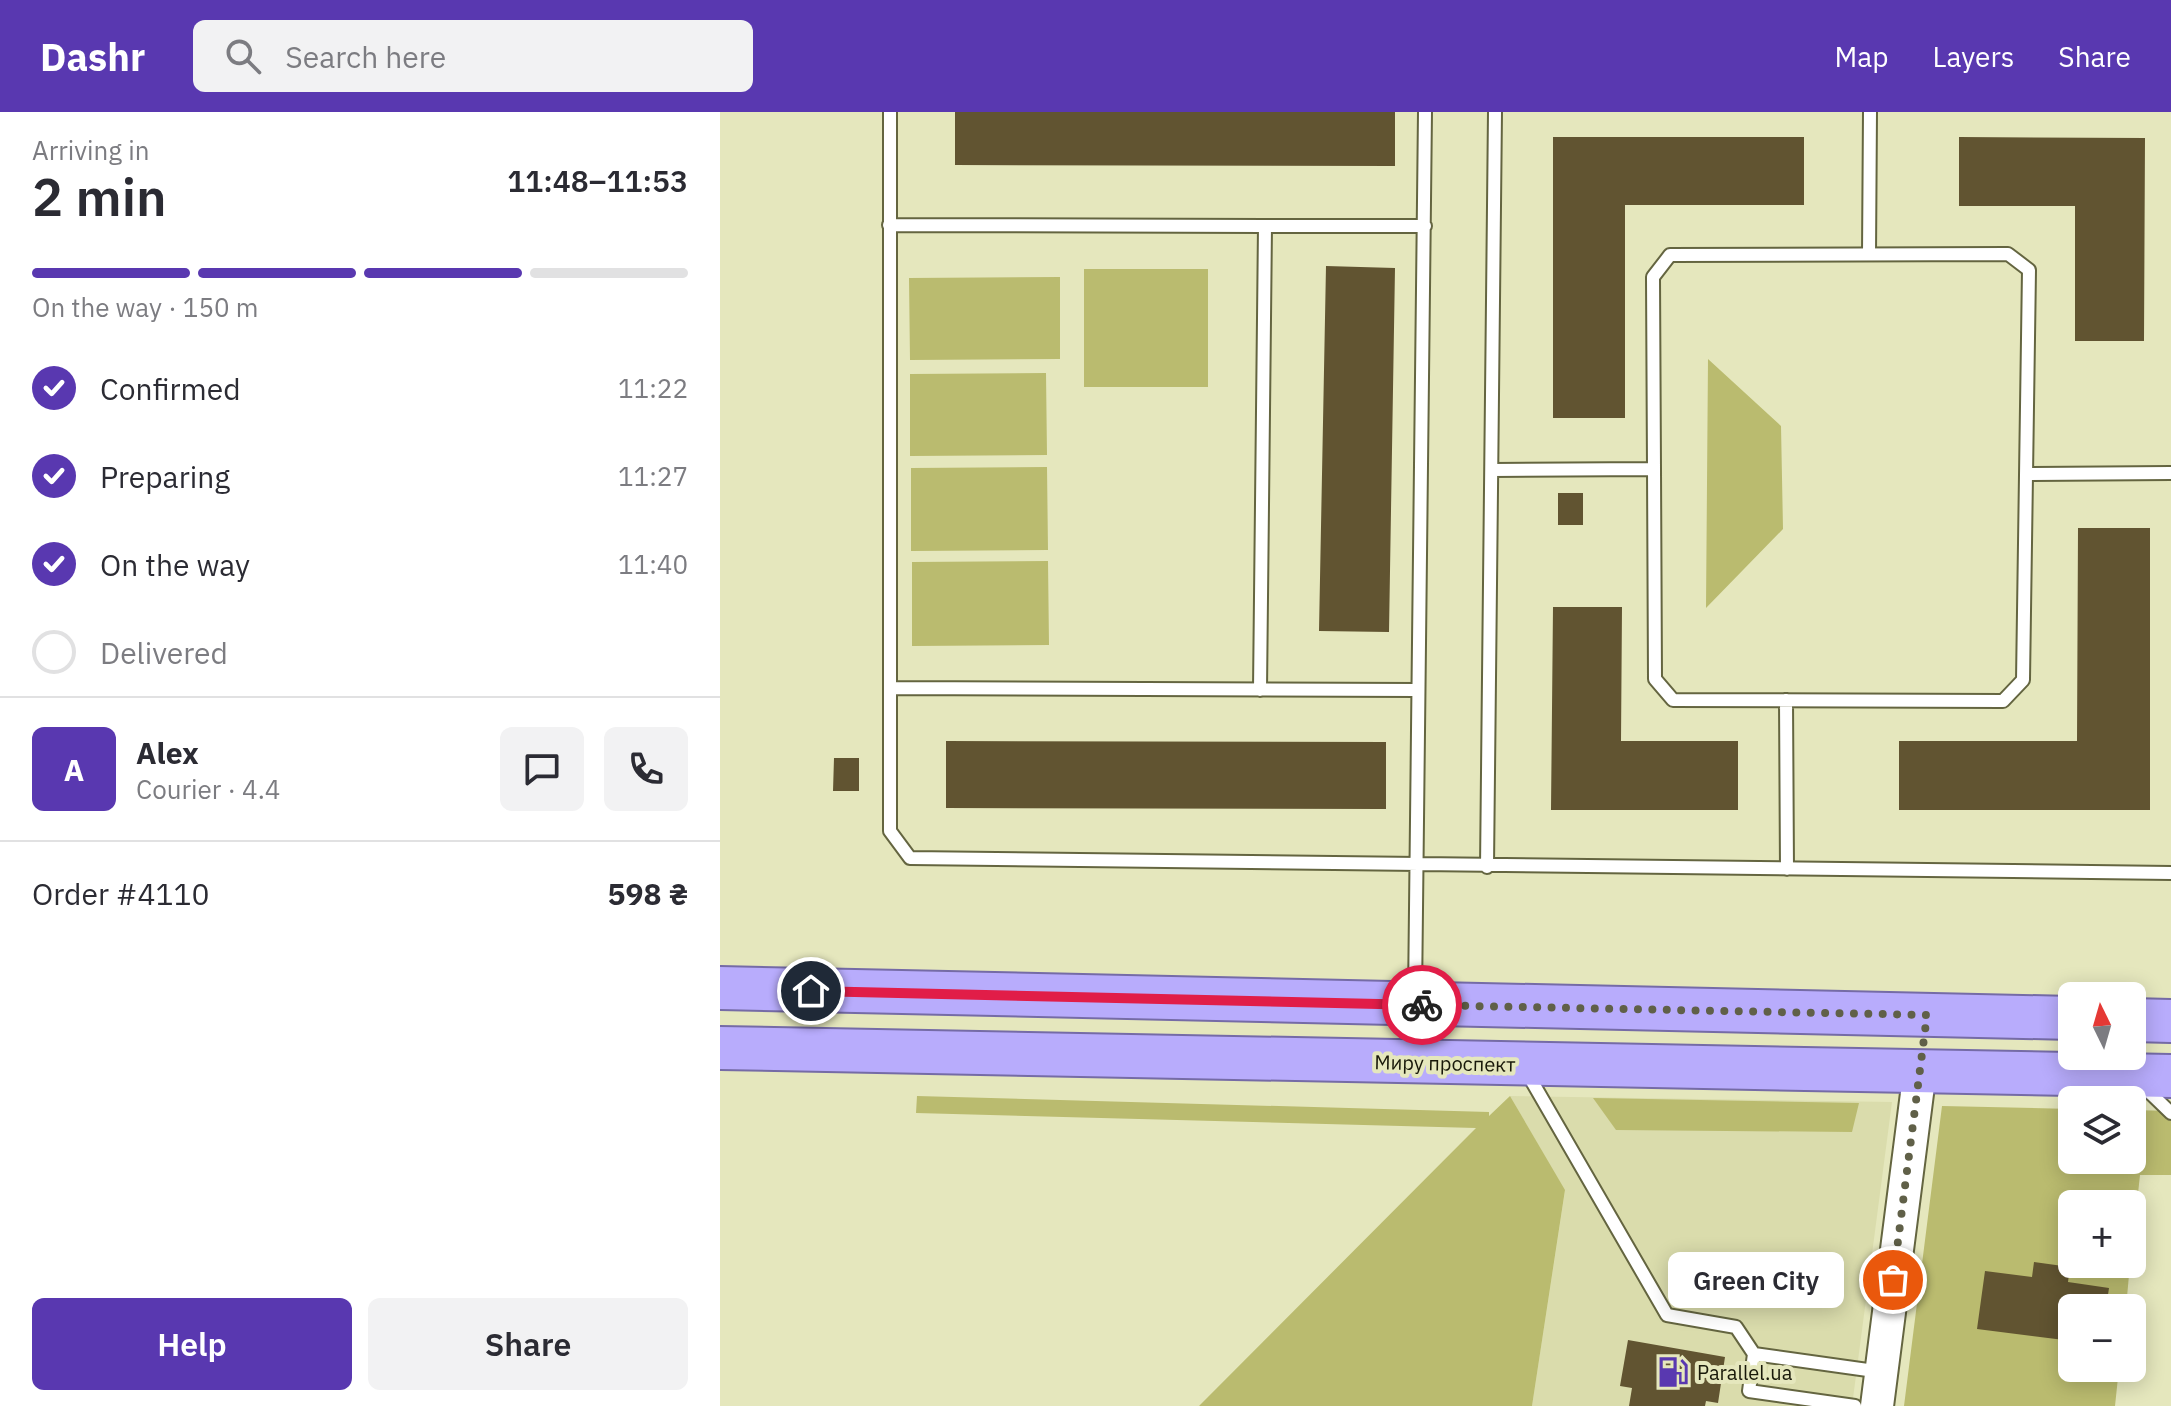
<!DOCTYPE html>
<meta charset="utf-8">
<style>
:root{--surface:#fff;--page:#f2f2f3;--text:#2b2b33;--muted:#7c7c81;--line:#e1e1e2;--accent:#5938b0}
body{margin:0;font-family:"IBM Plex Sans",sans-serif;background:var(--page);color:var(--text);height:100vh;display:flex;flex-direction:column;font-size:30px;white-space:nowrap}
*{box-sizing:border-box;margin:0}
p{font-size:26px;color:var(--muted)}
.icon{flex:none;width:44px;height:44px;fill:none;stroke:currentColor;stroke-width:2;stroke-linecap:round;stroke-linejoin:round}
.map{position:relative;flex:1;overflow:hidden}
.panel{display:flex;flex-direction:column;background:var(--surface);width:720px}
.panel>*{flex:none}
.needle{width:52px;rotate:355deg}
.tools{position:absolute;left:1338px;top:870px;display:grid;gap:16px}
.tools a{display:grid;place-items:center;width:88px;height:88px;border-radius:12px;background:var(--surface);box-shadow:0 4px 20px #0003;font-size:40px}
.pin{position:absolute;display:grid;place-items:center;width:68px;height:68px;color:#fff;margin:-34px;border:4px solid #fff;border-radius:50%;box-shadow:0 2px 8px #0007}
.courier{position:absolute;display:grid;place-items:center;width:80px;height:80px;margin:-40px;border:6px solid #e11d48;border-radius:50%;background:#fff;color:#222;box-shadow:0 2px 10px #0007}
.bubble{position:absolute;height:56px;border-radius:12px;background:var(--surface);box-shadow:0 4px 20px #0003;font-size:26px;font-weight:600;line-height:56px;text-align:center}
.summary em{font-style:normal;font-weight:600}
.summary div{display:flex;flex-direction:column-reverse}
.summary{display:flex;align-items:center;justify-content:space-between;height:136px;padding:0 32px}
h1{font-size:52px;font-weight:600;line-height:60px}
.bar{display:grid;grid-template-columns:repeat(4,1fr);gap:12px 8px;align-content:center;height:96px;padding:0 32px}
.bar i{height:10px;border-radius:6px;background:var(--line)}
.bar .active{background:var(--accent)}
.bar p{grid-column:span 4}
.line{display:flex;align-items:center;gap:20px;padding:0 32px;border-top:2px solid var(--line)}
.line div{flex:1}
.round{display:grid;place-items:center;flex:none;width:84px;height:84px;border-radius:12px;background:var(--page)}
ol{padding:0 32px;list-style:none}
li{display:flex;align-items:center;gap:24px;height:88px}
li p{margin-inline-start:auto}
li .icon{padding:8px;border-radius:50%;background:var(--accent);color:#fff;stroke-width:4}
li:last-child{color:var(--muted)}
li i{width:44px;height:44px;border:4px solid var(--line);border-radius:50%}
.button{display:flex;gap:16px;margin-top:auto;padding:16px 32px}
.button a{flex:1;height:92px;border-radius:12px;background:var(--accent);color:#fff;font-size:32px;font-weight:600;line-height:92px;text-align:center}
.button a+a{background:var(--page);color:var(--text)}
header{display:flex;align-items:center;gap:48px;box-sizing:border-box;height:112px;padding:0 40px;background:var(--accent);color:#fff}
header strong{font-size:38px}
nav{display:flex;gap:44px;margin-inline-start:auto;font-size:28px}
.search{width:560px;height:72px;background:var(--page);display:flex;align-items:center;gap:20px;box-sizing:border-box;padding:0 28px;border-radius:12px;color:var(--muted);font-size:30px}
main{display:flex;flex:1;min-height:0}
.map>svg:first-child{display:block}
.built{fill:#dadcac}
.green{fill:#babb6f}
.building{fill:#615431}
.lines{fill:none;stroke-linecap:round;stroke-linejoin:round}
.service-casing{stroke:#646540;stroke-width:16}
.tertiary-casing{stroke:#646540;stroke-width:36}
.trunk-casing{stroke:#756ba6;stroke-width:46}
.service{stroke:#fff;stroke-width:12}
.tertiary{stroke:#fff;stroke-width:32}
.trunk{stroke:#b8acfc;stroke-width:42}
.done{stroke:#606048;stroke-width:8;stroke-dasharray:0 14.4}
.route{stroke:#e11d48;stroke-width:10}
.labels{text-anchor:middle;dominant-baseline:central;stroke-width:8;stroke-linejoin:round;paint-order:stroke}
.street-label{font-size:20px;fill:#181809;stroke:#e5e7bd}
.poi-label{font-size:20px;fill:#181809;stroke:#e5e7bd;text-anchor:start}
</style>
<header>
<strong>Dashr</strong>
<div class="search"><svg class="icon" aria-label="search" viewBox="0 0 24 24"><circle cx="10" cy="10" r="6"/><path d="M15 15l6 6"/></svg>Search here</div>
<nav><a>Map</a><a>Layers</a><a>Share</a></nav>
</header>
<main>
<section class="panel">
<div class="summary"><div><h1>2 min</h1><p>Arriving in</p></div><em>11:48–11:53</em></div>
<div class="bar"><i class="active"></i><i class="active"></i><i class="active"></i><i></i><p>On the way · 150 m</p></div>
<ol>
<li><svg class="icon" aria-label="check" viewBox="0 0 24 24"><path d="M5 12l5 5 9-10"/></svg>Confirmed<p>11:22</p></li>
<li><svg class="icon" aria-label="check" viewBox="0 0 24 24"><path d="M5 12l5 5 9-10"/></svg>Preparing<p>11:27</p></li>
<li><svg class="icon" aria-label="check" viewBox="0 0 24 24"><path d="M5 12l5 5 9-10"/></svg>On the way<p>11:40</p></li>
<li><i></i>Delivered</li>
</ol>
<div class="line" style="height:144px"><b class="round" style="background:var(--accent);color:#fff">A</b><div><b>Alex</b><p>Courier · 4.4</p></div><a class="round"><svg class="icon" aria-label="chat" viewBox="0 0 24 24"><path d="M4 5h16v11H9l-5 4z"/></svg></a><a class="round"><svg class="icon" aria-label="phone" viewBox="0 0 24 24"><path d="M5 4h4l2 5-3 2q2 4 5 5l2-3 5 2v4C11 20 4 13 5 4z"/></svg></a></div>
<div class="line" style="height:104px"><div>Order #4110</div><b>598 ₴</b></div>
<div class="button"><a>Help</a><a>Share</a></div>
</section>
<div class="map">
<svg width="1451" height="1294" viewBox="0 0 1451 1294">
<rect width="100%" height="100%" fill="#e5e7bd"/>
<path class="built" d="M790,984L1172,990L1132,1294H812L845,1079Z"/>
<path class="green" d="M364,157H488V275H364Z
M340,165V247L190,248L189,166Z
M988,247L1061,314L1063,417L986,496Z
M326,261L327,343L190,344V262Z
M327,355L328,438L191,439V356Z
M328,449L329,533L192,534V450Z
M197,984L769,1000V1004L790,984L845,1078L812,1294H479L756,1016L196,1001Z
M873,986L1139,991L1132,1020L896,1018Z
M1222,994L1352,997V1048H1412V998L1451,999V1063H1420L1412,1137V1092H1352V1152H1410L1406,1196H1352V1256H1399L1395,1294H1184Z"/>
<path class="building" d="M235,0H675V54L235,53Z
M833,25H1084V93H905V306H833Z
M1239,25L1425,26L1424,229H1355V94H1239Z
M606,154L675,156L669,520L599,519Z
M838,381H863V413H838Z
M1358,416H1430V698H1179V629H1357Z
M833,495H902L901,629H1018V698H831Z
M226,629L666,630V697L226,696Z
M114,646H139V679H113Z
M1314,1150L1350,1155L1348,1170L1389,1176L1386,1196H1352V1229L1257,1217L1265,1159L1312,1165Z
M908,1228L1005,1245L998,1291L986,1289L985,1294H909L912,1276L900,1274Z"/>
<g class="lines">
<defs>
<path id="service" d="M170,0V719L190,746L1451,761
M169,113L545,114
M1149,142L1150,0
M772,358L934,357L933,165L950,143L1288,142L1309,158L1303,568L1283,589L953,588L935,567L934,357
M1307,362L1451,361
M171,576L698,578
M540,578L545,114H705
M1066,588L1067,757
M767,755L775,0
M695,885L705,0
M806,959L947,1203L1016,1215L1034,1242L1029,1279L1135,1294
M1423,974L1451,1001
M1034,1242L1162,1260"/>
<path id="tertiary" d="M1157,1294L1200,958"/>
<path id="trunk" d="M0,876L1352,906
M1412,908L1451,909
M0,936L1451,964"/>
</defs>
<use href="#service" class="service-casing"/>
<use href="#tertiary" class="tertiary-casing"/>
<use href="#trunk" class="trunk-casing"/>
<use href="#service" class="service"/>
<use href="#tertiary" class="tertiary"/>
<use href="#trunk" class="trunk"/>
</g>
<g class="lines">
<path class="done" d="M702,893L1207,903L1173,1168"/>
<path class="route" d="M91,879L702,893"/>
</g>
<defs>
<symbol id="fuel-bare" viewBox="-9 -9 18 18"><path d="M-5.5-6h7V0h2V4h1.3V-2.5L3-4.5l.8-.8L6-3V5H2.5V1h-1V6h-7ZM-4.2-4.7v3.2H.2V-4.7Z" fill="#5938b0" stroke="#e5e7bd" stroke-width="2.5" paint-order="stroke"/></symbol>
</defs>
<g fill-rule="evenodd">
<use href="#fuel-bare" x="931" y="1238" width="44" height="44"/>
</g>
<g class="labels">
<g class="street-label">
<text transform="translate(725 951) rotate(1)">Миру проспект</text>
</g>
<g class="poi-label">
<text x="977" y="1260">Parallel.ua</text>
</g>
</g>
</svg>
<div class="tools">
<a><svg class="needle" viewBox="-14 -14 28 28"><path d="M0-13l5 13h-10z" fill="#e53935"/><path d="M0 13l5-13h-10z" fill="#7c7c81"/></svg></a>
<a><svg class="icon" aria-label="layers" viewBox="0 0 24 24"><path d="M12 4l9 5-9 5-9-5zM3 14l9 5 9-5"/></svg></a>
<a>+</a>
<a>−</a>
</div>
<div class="pin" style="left:1173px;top:1168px;background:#ea580c"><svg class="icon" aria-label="bag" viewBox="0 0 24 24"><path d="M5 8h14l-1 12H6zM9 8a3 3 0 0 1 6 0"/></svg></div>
<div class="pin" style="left:91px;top:879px;background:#1f2937"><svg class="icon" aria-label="home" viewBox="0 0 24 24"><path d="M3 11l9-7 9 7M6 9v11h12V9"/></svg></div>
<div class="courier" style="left:702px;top:893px"><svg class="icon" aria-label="bike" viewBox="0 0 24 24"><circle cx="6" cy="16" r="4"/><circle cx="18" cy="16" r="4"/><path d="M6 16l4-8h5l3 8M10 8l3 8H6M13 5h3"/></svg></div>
<div class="bubble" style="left:948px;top:1140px;width:176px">Green City</div>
</div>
</main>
